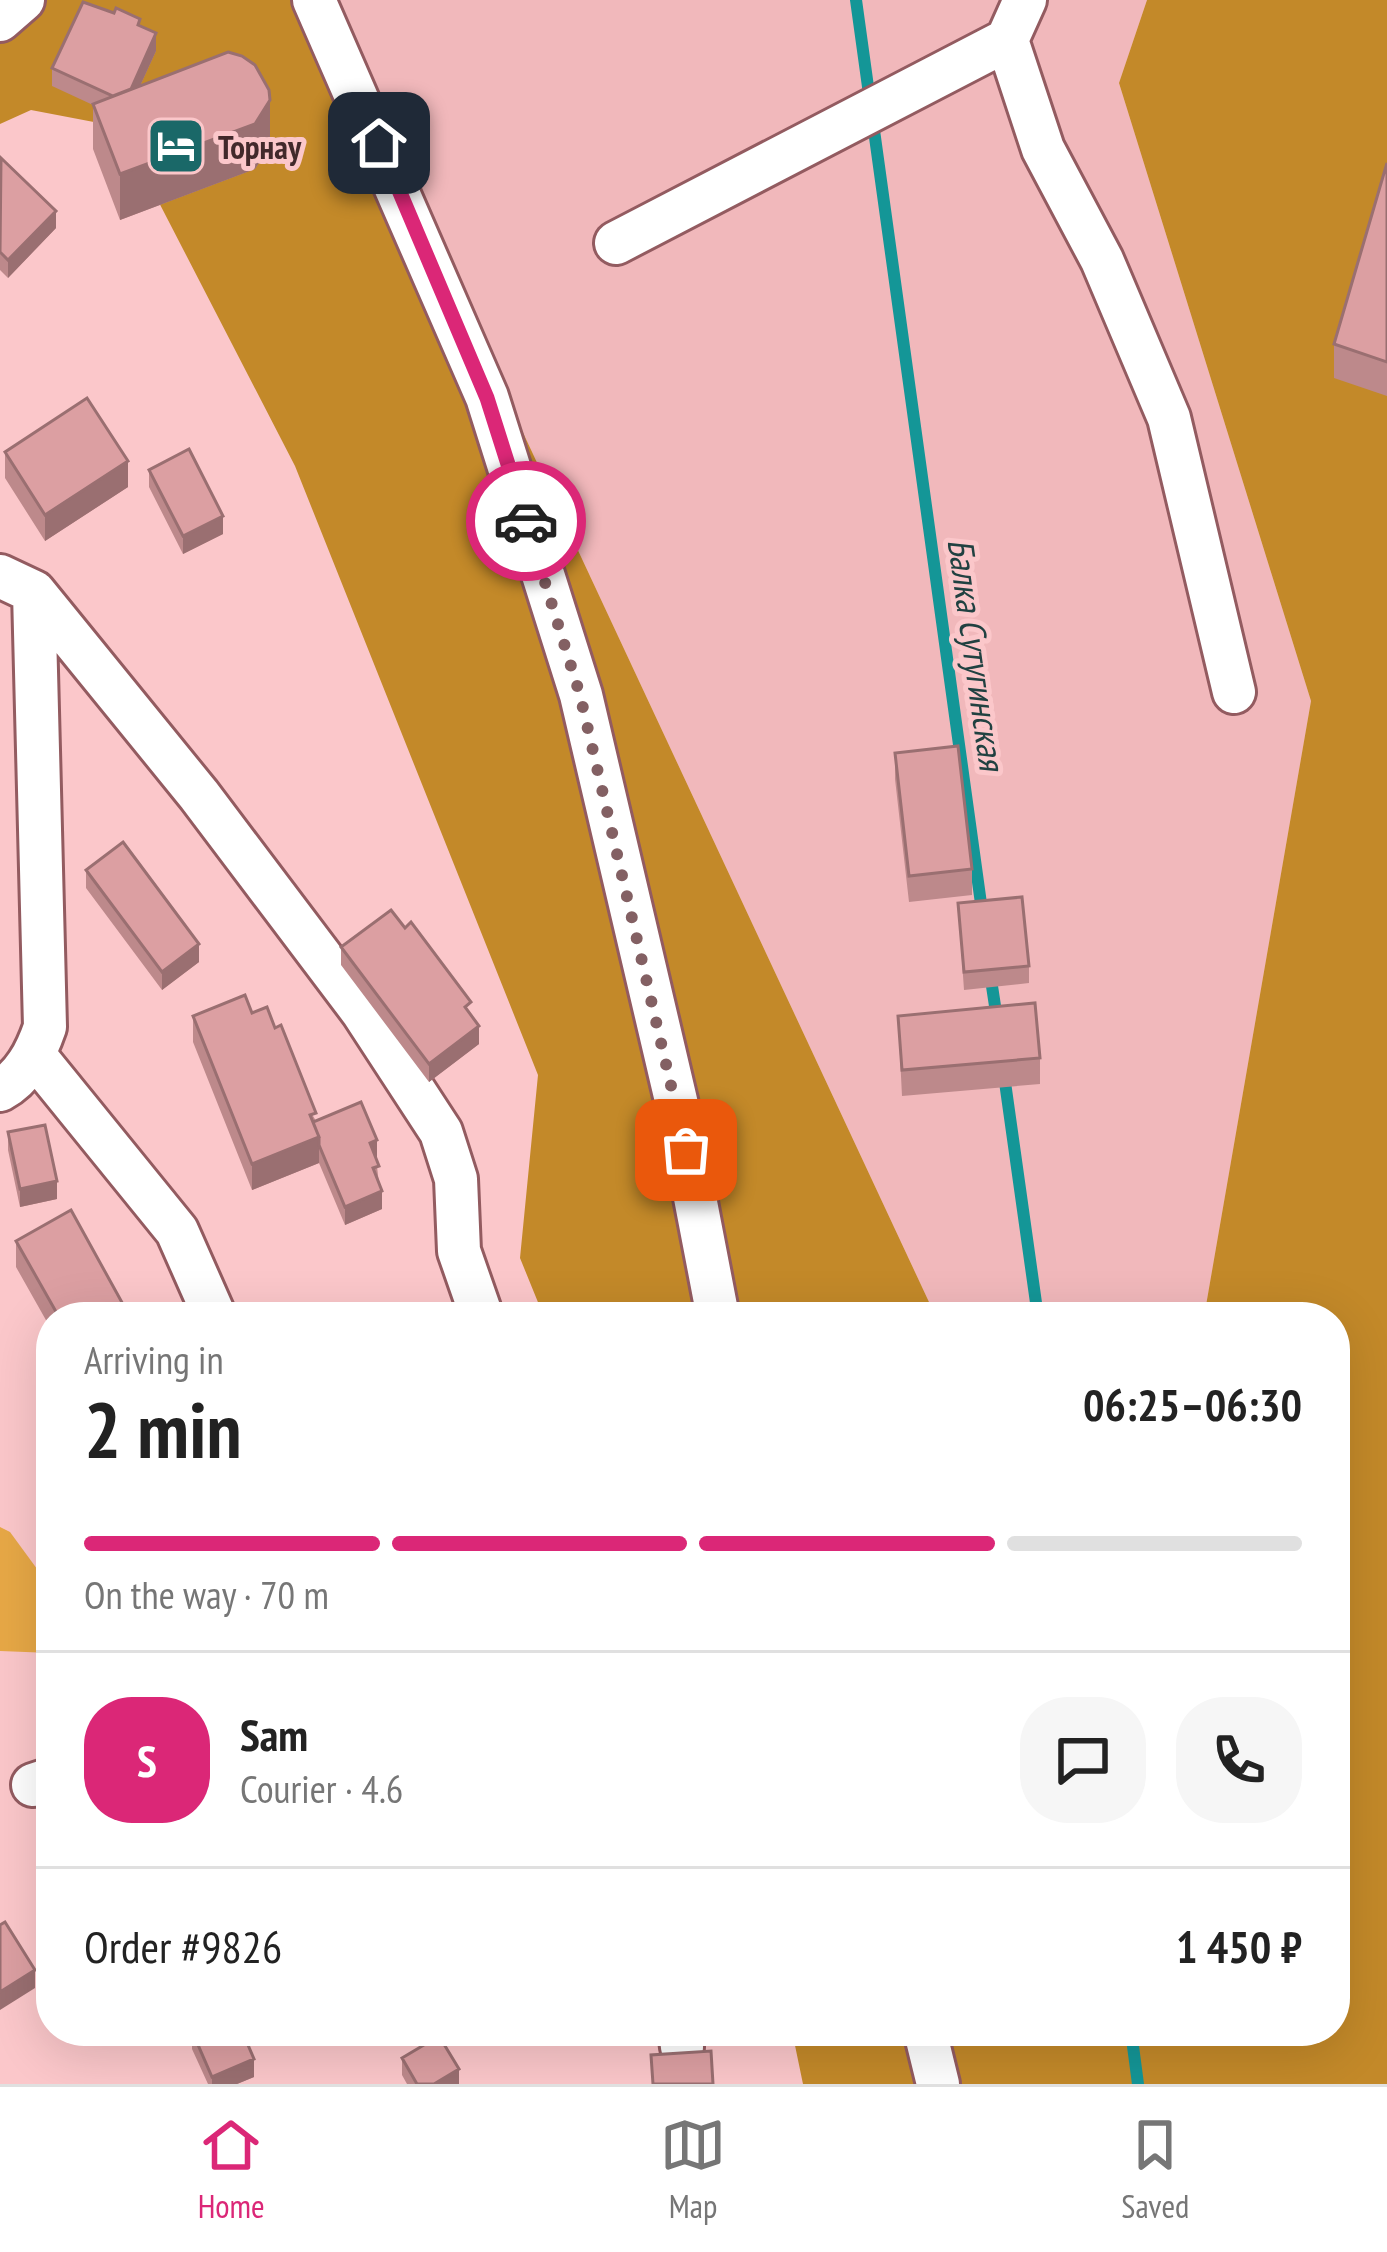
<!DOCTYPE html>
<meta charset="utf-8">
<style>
:root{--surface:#fff;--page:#f6f6f6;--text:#222;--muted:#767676;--line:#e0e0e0;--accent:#db2777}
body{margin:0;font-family:"PT Sans Narrow",sans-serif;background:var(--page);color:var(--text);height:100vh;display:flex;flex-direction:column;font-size:45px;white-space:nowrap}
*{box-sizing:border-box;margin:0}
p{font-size:39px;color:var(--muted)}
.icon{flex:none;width:66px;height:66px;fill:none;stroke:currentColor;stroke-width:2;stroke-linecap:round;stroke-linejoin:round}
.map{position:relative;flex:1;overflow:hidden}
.sheet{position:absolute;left:36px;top:1302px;width:1314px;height:744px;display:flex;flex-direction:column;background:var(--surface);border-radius:48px;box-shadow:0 12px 48px #0002}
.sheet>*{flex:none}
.pin{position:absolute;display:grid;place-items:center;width:102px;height:102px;color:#fff;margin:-51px;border-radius:24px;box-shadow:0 6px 18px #0006}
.courier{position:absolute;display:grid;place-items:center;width:120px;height:120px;margin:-60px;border:9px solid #db2777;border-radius:50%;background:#fff;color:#222;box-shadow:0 3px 15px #0007}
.overview em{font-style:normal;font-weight:800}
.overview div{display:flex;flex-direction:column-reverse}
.overview{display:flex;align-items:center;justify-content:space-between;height:204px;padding:0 48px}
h1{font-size:78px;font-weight:800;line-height:90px}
.bar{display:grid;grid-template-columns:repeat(4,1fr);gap:18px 12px;align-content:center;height:144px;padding:0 48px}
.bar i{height:15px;border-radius:9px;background:var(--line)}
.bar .active{background:var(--accent)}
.bar p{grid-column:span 4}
.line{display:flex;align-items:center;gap:30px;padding:0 48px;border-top:3px solid var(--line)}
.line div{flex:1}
.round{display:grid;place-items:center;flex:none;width:126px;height:126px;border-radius:48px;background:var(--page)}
.tabs{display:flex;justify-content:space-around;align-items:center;height:168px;border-top:3px solid var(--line);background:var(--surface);font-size:33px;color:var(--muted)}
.tabs a{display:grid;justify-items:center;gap:6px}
.tabs .active{color:var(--accent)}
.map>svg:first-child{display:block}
.built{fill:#f1b8bb}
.green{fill:#e7a846}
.forest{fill:#c38929}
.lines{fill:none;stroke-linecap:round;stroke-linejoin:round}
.stream{stroke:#149697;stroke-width:12}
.minor-casing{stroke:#935b60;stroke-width:48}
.minor{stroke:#fff;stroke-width:42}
.wall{fill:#bd898b}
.shaded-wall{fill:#9a6f71}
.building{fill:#dc9fa2;stroke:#9a6f71;stroke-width:3}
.done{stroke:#836063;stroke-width:12;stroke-dasharray:0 21.6}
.route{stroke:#db2777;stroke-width:15}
.labels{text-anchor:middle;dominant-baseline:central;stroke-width:10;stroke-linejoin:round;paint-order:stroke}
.poi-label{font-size:33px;font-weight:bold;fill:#42292b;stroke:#fbc7ca;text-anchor:start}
.water-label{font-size:36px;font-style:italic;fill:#214141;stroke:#fbc7ca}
</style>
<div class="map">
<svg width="1387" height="2084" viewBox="0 0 1387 2084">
<rect width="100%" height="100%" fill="#fbc7ca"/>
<path class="built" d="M321,0H1147L1119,83L1311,701L1204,1317H936Z"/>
<path class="green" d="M0,1527L10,1532L51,1588V1653L0,1651Z"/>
<path class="forest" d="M0,0H321L936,1317H544L520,1258L538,1075L295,466L120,127L31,110L0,124Z
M1147,0H1387V2084H803L792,2031H1335V1317H1204L1311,701L1119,83Z"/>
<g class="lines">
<path class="stream" d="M856,0L983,918
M990,973L997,1019
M1004,1075L1038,1317
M1131,2031L1138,2084"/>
<defs>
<path id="minor" d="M314,0L487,397L581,695L678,1109L718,1317
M1025,0L1007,40L1043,149L1102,260L1169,418L1234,692
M0,20L23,0
M616,243L1007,40
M0,576L34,592L199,795L362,1011L441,1132L456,1179L459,1251L482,1317
M35,1056L177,1231L215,1317
M0,1090C24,1077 36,1053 45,1027L34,592
M33,1785L51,1779
M680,2031L682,2047
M925,2031L938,2084"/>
</defs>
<use href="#minor" class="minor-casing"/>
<use href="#minor" class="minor"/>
</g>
<path class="wall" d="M140,26L156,51L140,86L270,146L255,169L120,220L93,149V105L52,86V68Z
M0,159L56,228L8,278L0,270Z
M1387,163V396L1334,378V344Z
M5,452L128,487L45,541L5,478Z
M149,470L223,534L183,554L149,487Z
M895,753L972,869V895L909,902L895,779Z
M86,870L199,962L162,990L86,888Z
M958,903L1029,966V983L964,990Z
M405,928L471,1016L479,1044L429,1082L341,965V947Z
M252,1013L316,1121L377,1158H376L382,1209L345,1225L319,1163L252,1190L193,1042V1016Z
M898,1016L1040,1058V1084L902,1096Z
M8,1132L57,1199L20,1207L8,1150Z
M16,1241L130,1317H51V1329L16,1267Z
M192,2031L254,2077L237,2084H208L192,2049Z
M402,2058L459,2084H407L402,2075Z"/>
<path class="shaded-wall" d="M156,33V51L125,119V101Z
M270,100V146L255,169L120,220V174Z
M56,211V228L8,278V260Z
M128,461V487L45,541V515Z
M223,516V534L183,554V536Z
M199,944V962L162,990V972Z
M479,1026V1044L429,1082V1064Z
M319,1137V1163L252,1190V1164Z
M377,1140V1158L370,1161V1143Z
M57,1181V1199L20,1207V1189Z
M382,1191V1209L345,1225V1207Z
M35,1970V1988L0,2010V1992Z
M254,2059V2077L237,2084H212V2077Z
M459,2069V2084H434Z"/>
<path class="building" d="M83,2L114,13L116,8L140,19L138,25L156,33L131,89L113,96L52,68Z
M228,52L242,56L255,65L269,90L270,100L255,124L120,174L93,104Z
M1,158L56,211L8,260L0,252Z
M1387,163V362L1334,344Z
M87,398L128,461L45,515L5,452Z
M189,449L223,516L183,536L149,470Z
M958,746L972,869L909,876L895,753Z
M123,842L199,944L162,972L86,870Z
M1022,897L1029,966L964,972L958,903Z
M391,910L405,928L411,922L471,1002L465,1007L479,1026L429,1064L341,947Z
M245,995L252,1013L267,1007L275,1028L281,1025L316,1113L310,1115L319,1137L252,1164L193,1016Z
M1035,1003L1040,1058L902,1070L898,1016Z
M361,1102L377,1140L370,1143L379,1166L373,1168L382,1191L345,1207L319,1145V1137L313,1122Z
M45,1125L57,1181L20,1189L8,1132Z
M71,1210L130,1317H59L16,1241Z
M5,1922L35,1970L0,1992V1925Z
M192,2031H242L254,2059L212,2077Z
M439,2036L459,2069L434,2084H417L402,2058Z
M711,2051L713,2084H653L651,2055Z"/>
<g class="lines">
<path class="done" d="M526,521L580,695L686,1150"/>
<path class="route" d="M379,143L487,398L526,521"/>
</g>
<defs>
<symbol id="hotel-square" viewBox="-11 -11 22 22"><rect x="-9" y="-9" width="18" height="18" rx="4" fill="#1a6868" stroke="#fbc7ca"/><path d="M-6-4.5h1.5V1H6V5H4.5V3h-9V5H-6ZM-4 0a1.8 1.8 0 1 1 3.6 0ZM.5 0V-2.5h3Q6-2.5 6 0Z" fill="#fff"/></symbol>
</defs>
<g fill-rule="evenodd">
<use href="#hotel-square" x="143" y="113" width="66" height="66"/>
</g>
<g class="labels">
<g class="poi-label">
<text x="218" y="146">Торнау</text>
</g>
<g class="water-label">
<text transform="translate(977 654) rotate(82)">Балка Сутугинская</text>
</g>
</g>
</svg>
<div class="pin" style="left:686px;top:1150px;background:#ea580c"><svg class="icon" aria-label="bag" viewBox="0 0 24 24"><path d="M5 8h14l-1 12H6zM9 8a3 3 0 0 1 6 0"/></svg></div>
<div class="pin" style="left:379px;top:143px;background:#1f2937"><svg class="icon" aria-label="home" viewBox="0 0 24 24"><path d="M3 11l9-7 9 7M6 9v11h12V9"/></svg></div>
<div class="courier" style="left:526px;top:521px"><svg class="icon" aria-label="car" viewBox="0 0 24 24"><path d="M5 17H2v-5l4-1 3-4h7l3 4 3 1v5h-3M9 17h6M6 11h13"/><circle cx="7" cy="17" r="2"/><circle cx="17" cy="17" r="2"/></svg></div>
<section class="sheet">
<div class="overview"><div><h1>2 min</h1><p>Arriving in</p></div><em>06:25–06:30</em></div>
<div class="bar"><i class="active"></i><i class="active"></i><i class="active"></i><i></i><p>On the way · 70 m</p></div>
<div class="line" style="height:216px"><b class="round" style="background:var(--accent);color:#fff">S</b><div><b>Sam</b><p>Courier · 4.6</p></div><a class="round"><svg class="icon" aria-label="chat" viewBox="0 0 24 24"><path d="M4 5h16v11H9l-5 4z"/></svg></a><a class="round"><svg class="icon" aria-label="phone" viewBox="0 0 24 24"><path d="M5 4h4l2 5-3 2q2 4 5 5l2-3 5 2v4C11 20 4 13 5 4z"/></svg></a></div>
<div class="line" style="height:156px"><div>Order #9826</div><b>1 450 ₽</b></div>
</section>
</div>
<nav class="tabs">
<a class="active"><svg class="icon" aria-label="home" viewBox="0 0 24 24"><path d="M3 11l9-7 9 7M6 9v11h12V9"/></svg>Home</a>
<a><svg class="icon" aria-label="map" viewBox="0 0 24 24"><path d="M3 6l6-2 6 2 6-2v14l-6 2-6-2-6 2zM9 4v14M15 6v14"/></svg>Map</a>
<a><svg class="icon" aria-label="saved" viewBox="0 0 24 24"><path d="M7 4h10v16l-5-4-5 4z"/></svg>Saved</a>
</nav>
